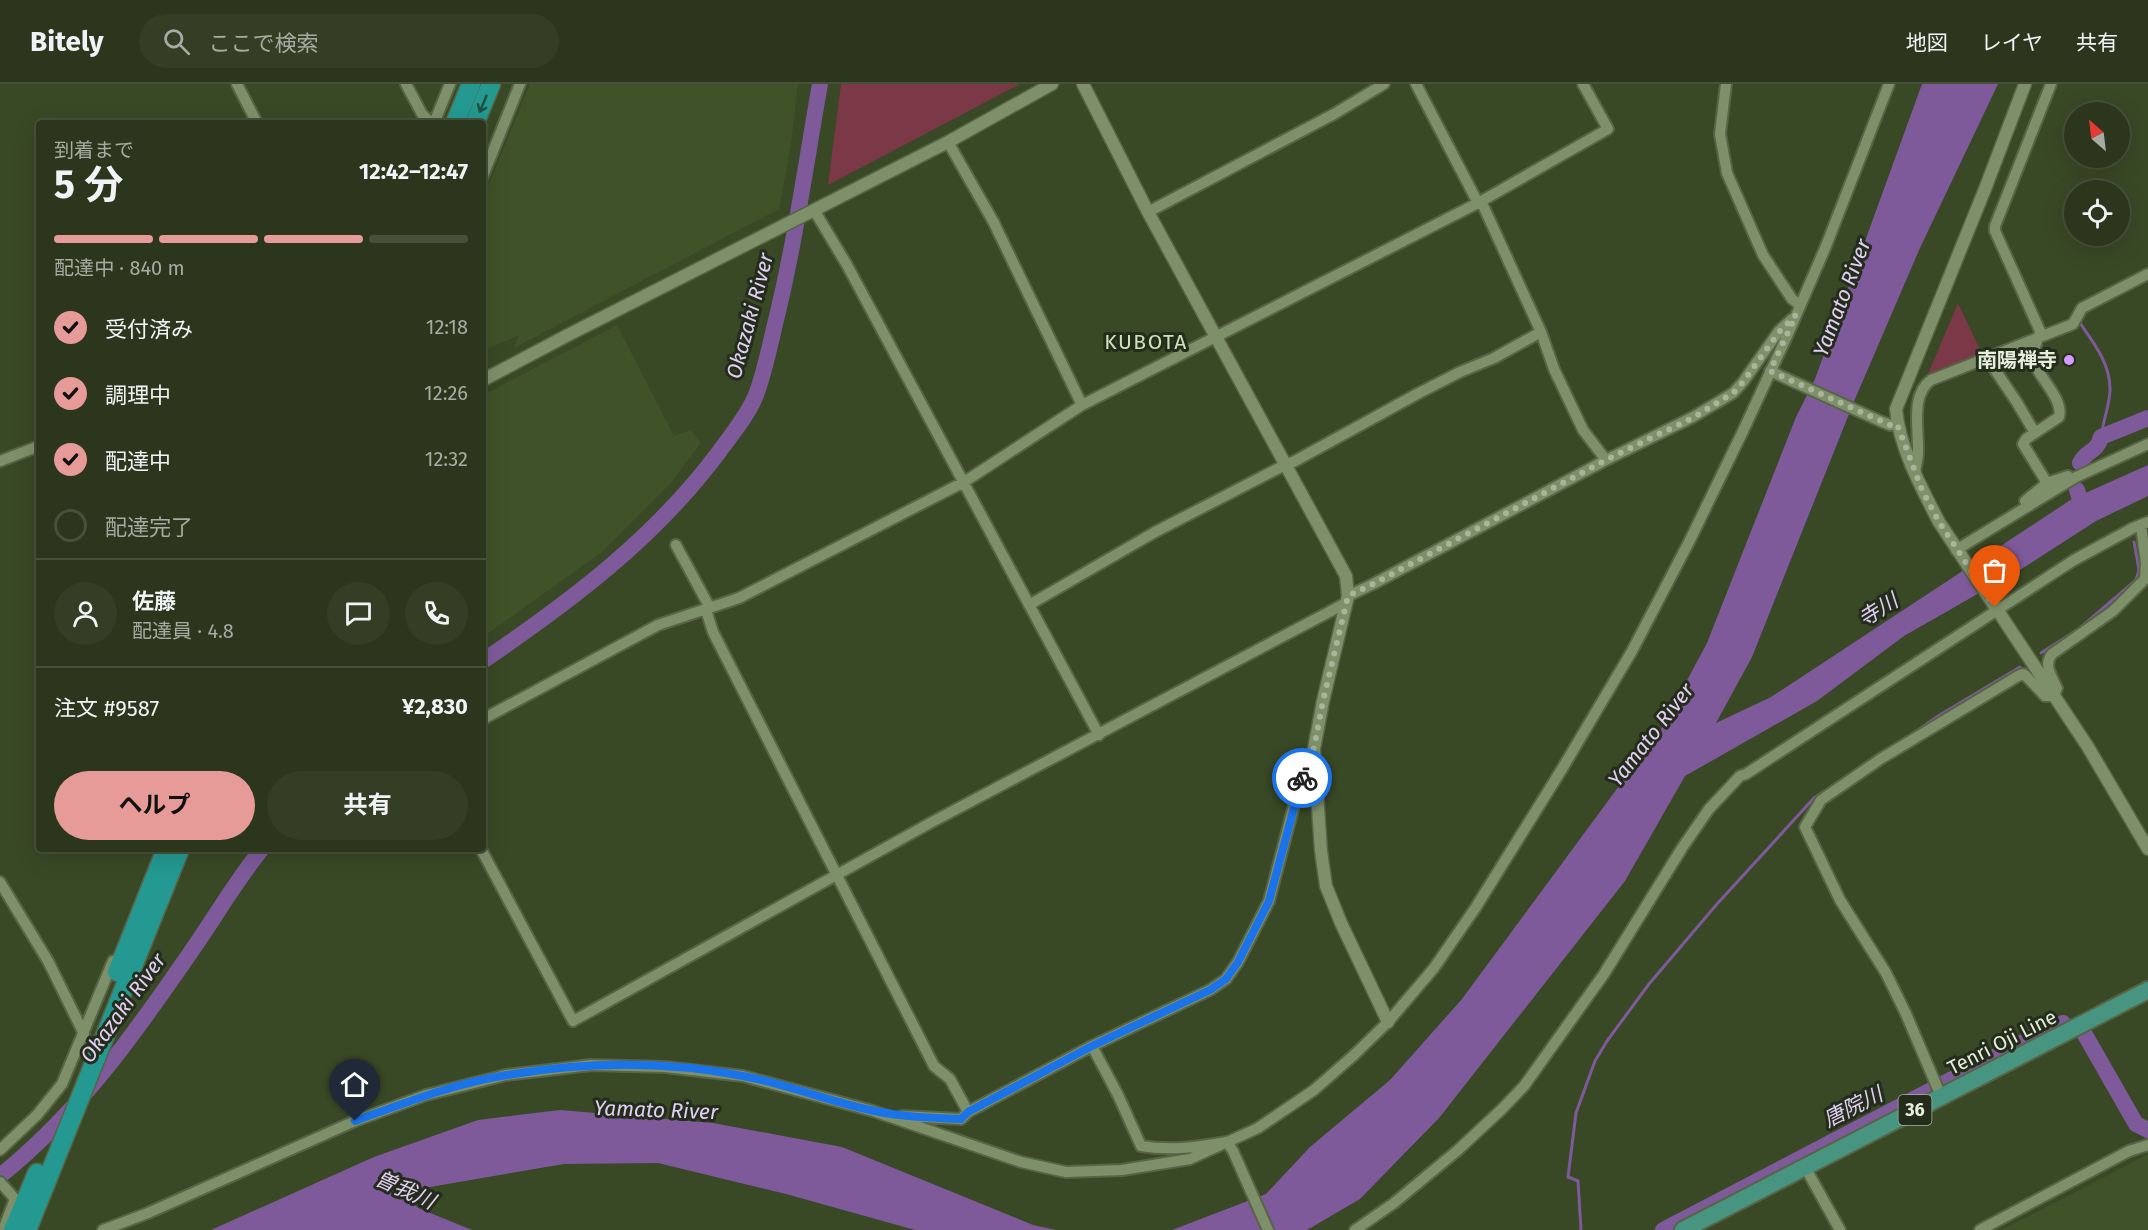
<!DOCTYPE html>
<html lang="ja">
<meta charset="utf-8">
<style>
:root{--surface:#2b361c;--page:#333e25;--text:#f1f3f6;--muted:#a6aba3;--line:#47503b;--accent:#e69b98}
body{margin:0;font-family:"Fira Sans","Noto Sans JP",sans-serif;background:var(--page);color:var(--text);height:100vh;display:flex;flex-direction:column;font-size:22px;white-space:nowrap}
*{box-sizing:border-box;margin:0}
p{font-size:20px;color:var(--muted)}
.icon{flex:none;width:33px;height:33px;fill:none;stroke:currentColor;stroke-width:2;stroke-linecap:round;stroke-linejoin:round}
.map{position:relative;flex:1;overflow:hidden}
.side{position:absolute;left:36px;top:36px;width:450px;height:732px;display:flex;flex-direction:column;background:var(--surface);border-radius:6px;box-shadow:0 6px 24px #0002,0 0 0 2px var(--line)}
.side>*{flex:none}
.needle{width:39px;rotate:332deg}
.tools{position:absolute;left:2064px;top:18px;display:grid;gap:12px}
.tools a{display:grid;place-items:center;width:66px;height:66px;border-radius:50%;background:var(--surface);box-shadow:0 6px 24px #0002,0 0 0 2px var(--line);font-size:30px}
.pin{position:absolute;display:grid;place-items:center;width:51px;height:51px;color:#fff;margin:-62px -26px;border-radius:50% 50% 50% 0;rotate:-45deg;box-shadow:0 0 6px #0007}
.pin .icon{rotate:45deg}
.courier{position:absolute;display:grid;place-items:center;width:60px;height:60px;margin:-30px;border:4px solid #1a73e8;border-radius:50%;background:#fff;color:#222;box-shadow:0 2px 8px #0007}
.overview em{font-style:normal;font-weight:700}
.overview div{display:flex;flex-direction:column-reverse}
.overview{display:flex;align-items:center;justify-content:space-between;height:102px;padding:0 18px}
h1{font-size:39px;font-weight:700;line-height:45px}
.bar{display:grid;grid-template-columns:repeat(4,1fr);gap:9px 6px;align-content:center;height:72px;padding:0 18px}
.bar i{height:8px;border-radius:4px;background:var(--line)}
.bar .current{background:var(--accent)}
.bar p{grid-column:span 4}
.line{display:flex;align-items:center;gap:15px;padding:0 18px;border-top:2px solid var(--line)}
.line div{flex:1}
.round{display:grid;place-items:center;flex:none;width:63px;height:63px;border-radius:32px;background:var(--page)}
ol{padding:0 18px;list-style:none}
li{display:flex;align-items:center;gap:18px;height:66px}
li p{margin-inline-start:auto}
li .icon{padding:6px;border-radius:50%;background:var(--accent);color:#111;stroke-width:4}
li:last-child{color:var(--muted)}
li i{width:33px;height:33px;border:3px solid var(--line);border-radius:50%}
.primary-button{display:flex;gap:12px;margin-top:auto;padding:12px 18px}
.primary-button a{flex:1;height:69px;border-radius:36px;background:var(--accent);color:#111;font-size:24px;font-weight:700;line-height:69px;text-align:center}
.primary-button a+a{background:var(--page);color:var(--text)}
header{display:flex;align-items:center;gap:36px;box-sizing:border-box;height:84px;padding:0 30px;background:var(--surface);border-bottom:2px solid var(--line)}
header strong{font-size:28px}
nav{display:flex;gap:33px;margin-inline-start:auto;font-size:21px}
.search{width:420px;height:54px;background:var(--page);display:flex;align-items:center;gap:15px;box-sizing:border-box;padding:0 21px;border-radius:33px;color:var(--muted);font-size:22px}
.map>svg:first-child{display:block}
.built{fill:#405227}
.green{fill:#7b3846}
.water{fill:#7e5a9b}
.lines{fill:none;stroke-linecap:round;stroke-linejoin:round}
.stream{stroke:#7e5a9b;stroke-width:3}
.river{stroke:#7e5a9b;stroke-width:16}
.minor-casing{stroke:#576445;stroke-width:14}
.tertiary-casing{stroke:#576445;stroke-width:15}
.primary-casing{stroke:#576445;stroke-width:20}
.motorway-casing{stroke:#576445;stroke-width:21}
.minor{stroke:#7e906a;stroke-width:10}
.tertiary{stroke:#7e906a;stroke-width:12}
.primary{stroke:#479581;stroke-width:16}
.motorway{stroke:#239991;stroke-width:18}
.oneway{stroke:#244d3f}
.done{stroke:#a8b59b;stroke-width:6;stroke-dasharray:0 10.8}
.route{stroke:#1a73e8;stroke-width:8}
.poi-dot{fill:#d19dfe;stroke:#242c1c;stroke-width:2}
.labels{text-anchor:middle;dominant-baseline:central;stroke-width:6;stroke-linejoin:round;paint-order:stroke}
.shield{fill:#242c1c;stroke:#aab4a1;stroke-width:1.5}
.shield-label{font-size:18px;font-weight:bold;fill:#e4efda}
.poi-label{font-size:20px;font-weight:bold;fill:#e4efda;stroke:#242c1c;text-anchor:end}
.street-label{font-size:20px;fill:#e4efda;stroke:#242c1c}
.water-label{font-size:21px;font-style:italic;fill:#e2cff4;stroke:#242c1c}
.neighbourhood-label{font-size:21px;letter-spacing:1.5px;fill:#cee2b8;stroke:#242c1c}
</style>
<header>
<strong>Bitely</strong>
<div class="search"><svg class="icon" aria-label="search" viewBox="0 0 24 24"><circle cx="10" cy="10" r="6"/><path d="M15 15l6 6"/></svg>ここで検索</div>
<nav><a>地図</a><a>レイヤ</a><a>共有</a></nav>
</header>
<div class="map">
<svg width="2148" height="1146" viewBox="0 0 2148 1146">
<rect width="100%" height="100%" fill="#394825"/>
<path class="built" d="M530,0H798L791,61L779,125L514,264L519,251L483,267V114Z
M617,241L674,352L691,346L701,359L670,400L602,468L483,553V311Z
M2148,1070V1146H2001L2089,1101Z"/>
<path class="green" d="M841,0H1020L828,101Z
M1958,219L1982,270L1928,290Z"/>
<path class="water" d="M1922,0H1998L1920,164L1855,315L1752,573L1716,639L1771,613L2072,415L2148,381V412L2096,437L2023,484L1904,552L1817,617L1685,692L1625,797L1439,1034L1360,1115L1307,1146H1172L1266,1110L1310,1063L1390,996L1462,915L1661,645L1707,559L1796,333L1815,295Z
M560,1026L713,1039L842,1063L1033,1141L1056,1146H915L786,1110L658,1079L564,1080L430,1103L410,1115L418,1124L472,1146H211L374,1073L478,1036Z"/>
<g class="lines">
<path class="stream" d="M2083,233L2080,239C2094,259 2111,281 2110,307C2109,323 2103,337 2101,353
M2041,569L2080,544L2136,496L2139,486L2134,458
M1911,651L1938,632L2020,583
M1581,1146L1578,1097L1568,1093L1576,1029L1595,977L1607,957L1649,900L1717,820L1814,714L1838,698"/>
<path class="river" d="M2080,379C2086,366 2097,369 2101,353L2148,334
M2077,406L2084,427
M483,577C572,516 654,455 719,368C732,350 748,331 756,311C765,287 770,261 776,236C795,159 806,79 820,0
M2084,949L2136,1040L2148,1046
M0,1092C82,1026 138,945 197,859C218,828 238,794 262,765
M1663,1146L2052,943L2063,939"/>
<defs>
<path id="minor" d="M237,0L257,39
M406,0L422,30L431,39
M1416,0L1478,119
M1726,0L1720,50L1727,89L1763,171L1792,215L1800,221
M434,39L450,0
M948,58L993,137L1082,321
M483,92L520,0
M1481,117L1541,248L1554,285L1583,346L1606,376
M814,126L847,181L1099,651
M1148,128L1334,30L1384,0
M1987,274L2016,317L2035,349
M1770,287L1880,337L1890,341L1897,340
M0,377L39,362
M1915,387C1916,381 1918,375 1918,368C1919,346 1910,311 1931,296L2073,240L2082,224L2148,190
M2047,399L2023,360L2026,355L2059,333C2064,315 2038,293 2033,276C2031,266 2039,257 2040,247L1995,147V142L2051,0
M2025,417L2047,399L2068,392
M676,461L710,524
M1956,466L2076,393L2148,360
M1348,512L1375,499L1606,376L1693,333L1733,309L1743,298L1779,247L1792,235
M1029,521L1155,448L1285,381L1295,377L1417,310L1460,288L1494,274L1541,248
M706,526L713,548L934,982L950,995L968,1028
M483,635L658,541L739,514L964,398L1082,321L1478,119L1608,45L1583,0
M481,765L573,937L932,738L1346,519
M0,798L48,877L84,950
M1092,962L1118,1011L1141,1062C1171,1067 1198,1063 1227,1058L1233,1067L1268,1146
M1941,1012L1906,930L1886,889L1840,816L1805,743L1821,716L1882,674L2018,592L2023,590L2026,592L2045,612H2054L2057,604C2052,593 2043,581 2052,570L2113,527L2145,495L2146,479L2141,441
M902,1032L961,1035L968,1028L1092,962L1210,906L1226,895L1238,878L1269,817L1306,675L1314,665
M0,1066L37,1031L62,1000L113,877
M1805,1083L1840,1146
M0,1098L15,1115L3,1146
M103,1146L148,1129L355,1037L426,1011L506,991L591,981L665,983L743,992L873,1027L1021,1078L1066,1088L1122,1086L1190,1075L1258,1044L1314,1006L1354,971L1388,938L1434,884L1476,823L1562,685L1632,567L1690,456L1743,347L1788,250L1826,162L1889,0
M1355,1146L1394,1119L1458,1066L1502,1025L1524,1002L1604,890L1682,764L1709,725L1740,692L1746,690L2074,476L2133,444L2148,438
M1980,1146L2129,1067L2148,1061"/>
<path id="tertiary" d="M1083,0L1148,128L1346,492L1348,512L1323,617L1314,665L1321,767L1326,802L1341,839L1388,938
M2025,0L1985,105L1896,325C1899,363 1922,405 1939,438L2088,663L2148,765
M483,296L568,251L948,58L1052,0"/>
<path id="primary" d="M1683,1146L2148,906"/>
<path id="motorway" d="M455,39L471,0
M475,39L491,0
M117,888L166,765
M13,1146L37,1089
M27,1146L180,765"/>
</defs>
<use href="#minor" class="minor-casing"/>
<use href="#tertiary" class="tertiary-casing"/>
<use href="#primary" class="primary-casing"/>
<use href="#motorway" class="motorway-casing"/>
<use href="#minor" class="minor"/>
<use href="#tertiary" class="tertiary"/>
<use href="#primary" class="primary"/>
<use href="#motorway" class="motorway"/>
</g>
<defs><path id="oneway-shaft" d="M-6 0H5M1.5-3L5.5 0L1.5 3" fill="none" stroke-width="1.6" stroke-linecap="round" stroke-linejoin="round" transform="scale(1.5)"/></defs>
<use class="oneway" href="#oneway-shaft" transform="translate(483 20) rotate(113)"/>
<g class="lines">
<path class="done" d="M1302,694L1306,675L1314,664L1323,617L1348,512L1375,499L1606,376L1694,333L1733,309L1743,298L1779,248L1796,231L1770,287L1881,337L1890,341L1897,340L1922,406L1939,438L1995,523"/>
<path class="route" d="M355,1037C405,1019 455,999 507,991C584,978 666,977 743,992C787,1000 830,1018 875,1027C903,1033 932,1034 961,1035L968,1028L1092,962L1210,906L1226,895L1238,878L1269,817L1302,694"/>
</g>
<circle class="poi-dot" cx="2069" cy="276" r="6"/>
<g class="labels">
<rect class="shield" x="1898.5" y="1011" width="33" height="30" rx="4.5"/>
<g class="shield-label">
<text x="1915" y="1026">36</text>
</g>
<g class="poi-label">
<text x="2057" y="276">南陽禅寺</text>
</g>
<g class="street-label">
<text transform="translate(2002 958) rotate(-27)">Tenri Oji Line</text>
</g>
<g class="water-label">
<text transform="translate(1842 214) rotate(-69)">Yamato River</text>
<text transform="translate(750 232) rotate(-75)">Okazaki River</text>
<text transform="translate(1878 526) rotate(-32)">寺川</text>
<text transform="translate(1651 651) rotate(-52)">Yamato River</text>
<text transform="translate(123 924) rotate(-54)">Okazaki River</text>
<text transform="translate(1853 1023) rotate(-27)">唐院川</text>
<text transform="translate(656 1026) rotate(2)">Yamato River</text>
<text transform="translate(405 1106) rotate(24)">曽我川</text>
</g>
<g class="neighbourhood-label">
<text x="1146" y="258">KUBOTA</text>
</g>
</g>
</svg>
<div class="tools">
<a><svg class="needle" viewBox="-14 -14 28 28"><path d="M0-13l5 13h-10z" fill="#e53935"/><path d="M0 13l5-13h-10z" fill="#a6aba3"/></svg></a>
<a><svg class="icon" aria-label="locate" viewBox="0 0 24 24"><circle cx="12" cy="12" r="6"/><path d="M12 2v4M12 18v4M2 12h4M18 12h4"/></svg></a>
</div>
<div class="pin" style="left:1995px;top:523px;background:#ea580c"><svg class="icon" aria-label="bag" viewBox="0 0 24 24"><path d="M5 8h14l-1 12H6zM9 8a3 3 0 0 1 6 0"/></svg></div>
<div class="pin" style="left:355px;top:1037px;background:#1f2937"><svg class="icon" aria-label="home" viewBox="0 0 24 24"><path d="M3 11l9-7 9 7M6 9v11h12V9"/></svg></div>
<div class="courier" style="left:1302px;top:694px"><svg class="icon" aria-label="bike" viewBox="0 0 24 24"><circle cx="6" cy="16" r="4"/><circle cx="18" cy="16" r="4"/><path d="M6 16l4-8h5l3 8M10 8l3 8H6M13 5h3"/></svg></div>
<section class="side">
<div class="overview"><div><h1>5 分</h1><p>到着まで</p></div><em>12:42–12:47</em></div>
<div class="bar"><i class="current"></i><i class="current"></i><i class="current"></i><i></i><p>配達中 · 840 m</p></div>
<ol>
<li><svg class="icon" aria-label="check" viewBox="0 0 24 24"><path d="M5 12l5 5 9-10"/></svg>受付済み<p>12:18</p></li>
<li><svg class="icon" aria-label="check" viewBox="0 0 24 24"><path d="M5 12l5 5 9-10"/></svg>調理中<p>12:26</p></li>
<li><svg class="icon" aria-label="check" viewBox="0 0 24 24"><path d="M5 12l5 5 9-10"/></svg>配達中<p>12:32</p></li>
<li><i></i>配達完了</li>
</ol>
<div class="line" style="height:108px"><a class="round"><svg class="icon" aria-label="person" viewBox="0 0 24 24"><circle cx="12" cy="8" r="4"/><path d="M4 21q1-7 8-7t8 7"/></svg></a><div><b>佐藤</b><p>配達員 · 4.8</p></div><a class="round"><svg class="icon" aria-label="chat" viewBox="0 0 24 24"><path d="M4 5h16v11H9l-5 4z"/></svg></a><a class="round"><svg class="icon" aria-label="phone" viewBox="0 0 24 24"><path d="M5 4h4l2 5-3 2q2 4 5 5l2-3 5 2v4C11 20 4 13 5 4z"/></svg></a></div>
<div class="line" style="height:78px"><div>注文 #9587</div><b>¥2,830</b></div>
<div class="primary-button"><a>ヘルプ</a><a>共有</a></div>
</section>
</div>
